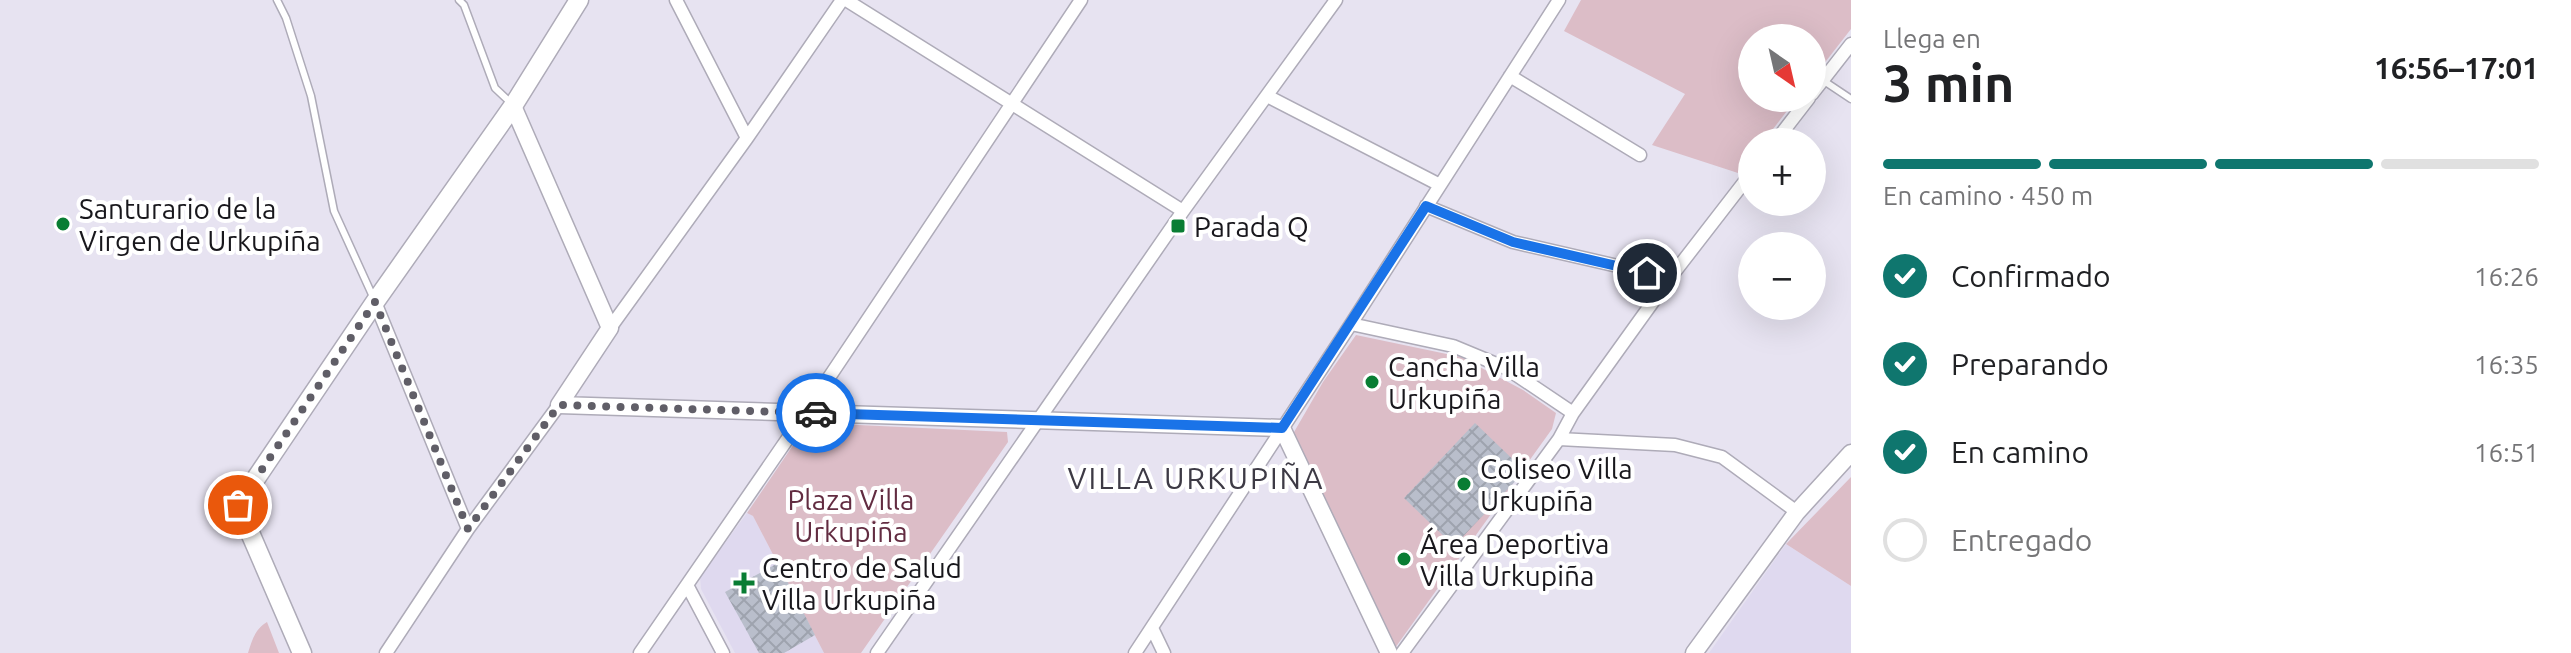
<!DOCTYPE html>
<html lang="es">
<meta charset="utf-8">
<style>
:root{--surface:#fff;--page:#f6f6f6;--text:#202124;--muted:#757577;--line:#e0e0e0;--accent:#0f766e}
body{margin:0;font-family:Ubuntu,sans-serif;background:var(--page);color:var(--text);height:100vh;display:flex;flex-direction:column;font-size:30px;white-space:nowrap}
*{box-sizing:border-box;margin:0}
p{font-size:26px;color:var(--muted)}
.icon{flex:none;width:44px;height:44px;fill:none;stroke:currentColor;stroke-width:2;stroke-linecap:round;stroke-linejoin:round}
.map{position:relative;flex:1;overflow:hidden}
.sheet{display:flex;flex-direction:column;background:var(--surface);width:720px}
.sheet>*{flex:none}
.needle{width:52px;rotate:146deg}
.tools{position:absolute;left:1738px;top:24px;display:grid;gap:16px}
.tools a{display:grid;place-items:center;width:88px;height:88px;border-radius:50%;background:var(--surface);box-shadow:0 8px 32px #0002;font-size:40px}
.pin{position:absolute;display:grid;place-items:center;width:68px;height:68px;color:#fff;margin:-34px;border:4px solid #fff;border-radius:50%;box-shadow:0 2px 8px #0007}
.courier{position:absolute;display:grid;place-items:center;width:80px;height:80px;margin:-40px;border:6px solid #1a73e8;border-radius:50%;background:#fff;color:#222;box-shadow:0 2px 10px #0007}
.overview em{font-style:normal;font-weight:700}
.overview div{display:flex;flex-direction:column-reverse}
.overview{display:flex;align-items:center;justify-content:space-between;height:136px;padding:0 32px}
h1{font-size:52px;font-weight:700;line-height:60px}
.bar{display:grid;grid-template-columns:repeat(4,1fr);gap:12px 8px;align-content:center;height:96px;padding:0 32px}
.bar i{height:10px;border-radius:6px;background:var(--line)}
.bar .current{background:var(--accent)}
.bar p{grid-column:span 4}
ol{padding:0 32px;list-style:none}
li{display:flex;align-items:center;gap:24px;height:88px}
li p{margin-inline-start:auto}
li .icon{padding:8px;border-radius:50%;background:var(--accent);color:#fff;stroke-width:4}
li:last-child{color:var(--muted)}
li i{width:44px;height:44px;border:4px solid var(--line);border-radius:50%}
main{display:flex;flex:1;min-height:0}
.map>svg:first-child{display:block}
.built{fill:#dfd9ef}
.green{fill:#dcbdc7}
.building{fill:url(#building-cross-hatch)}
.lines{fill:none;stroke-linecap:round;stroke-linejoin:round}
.service-casing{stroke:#aeabb8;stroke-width:9}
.minor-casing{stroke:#aeabb8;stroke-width:15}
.tertiary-casing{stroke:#aeabb8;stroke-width:19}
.secondary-casing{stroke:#aeabb8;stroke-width:21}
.service{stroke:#fff;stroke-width:6}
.minor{stroke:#fff;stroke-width:12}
.tertiary{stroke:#fff;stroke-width:16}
.secondary{stroke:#fff;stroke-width:18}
.done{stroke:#605e67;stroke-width:8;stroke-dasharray:0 14.4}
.route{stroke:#1a73e8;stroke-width:10}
.poi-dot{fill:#097d33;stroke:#fff;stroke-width:3}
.labels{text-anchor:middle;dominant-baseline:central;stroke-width:8;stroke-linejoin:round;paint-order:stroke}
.poi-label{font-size:28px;fill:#18171c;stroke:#fff;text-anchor:start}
.park-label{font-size:28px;fill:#622c41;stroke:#fff}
.neighbourhood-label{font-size:30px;letter-spacing:2px;fill:#3d3a45;stroke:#fff}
</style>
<main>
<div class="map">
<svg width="1851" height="653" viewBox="0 0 1851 653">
<defs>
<pattern id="building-cross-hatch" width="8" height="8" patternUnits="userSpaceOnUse" patternTransform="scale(2)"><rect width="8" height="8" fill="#b9becb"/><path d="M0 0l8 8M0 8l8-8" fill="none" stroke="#9ea3ae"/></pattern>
</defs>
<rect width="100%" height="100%" fill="#e7e3f1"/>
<path class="built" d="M747,513L753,516L824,653H735L701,589L700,577Z
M1786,544L1851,586V653H1709Z"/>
<path class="green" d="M1581,0H1851V29L1812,79V38H1752V98H1797L1763,142H1752V156L1738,173L1652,145L1685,94L1564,31Z
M1356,335L1461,357L1523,390L1556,413L1552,429L1395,648L1290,439L1323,382Z
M816,423L1007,432L1008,442L861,653H824L753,516L747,513L804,429Z
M1851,477V586L1786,544Z
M267,622L279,653H248C252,640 255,629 267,622Z"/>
<path class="building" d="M1475,423L1525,471L1454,546L1404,498Z
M778,563L815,635L784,653H759L725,592Z"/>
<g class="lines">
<defs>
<path id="service" d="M277,0L286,18L311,96L334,211L374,299
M459,0L464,5L495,88L511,103
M1824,81L1851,99"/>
<path id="minor" d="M676,0L747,138
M846,0L1183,211
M1510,76L1640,155
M1812,94L1851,44
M1267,96L1440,185
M1775,142L1809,98
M1426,206L1513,242L1670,278
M375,302L468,529
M1351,324L1453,346L1506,368L1573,413
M610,328L747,138L842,0
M1559,439L1675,445L1722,457L1797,512
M687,585L723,653
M1152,628L1164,653
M386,653L468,529L559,405
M640,653L806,412L1081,0
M877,653L1183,211L1336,0
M1135,653L1351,324L1559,0
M1402,653L1559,439L1573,413L1670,278L1752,172"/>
<path id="tertiary" d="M513,106L610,328L559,405
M559,405L1282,428L1389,653
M1694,653L1797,512L1851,453"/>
<path id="secondary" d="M302,653L238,505L375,302L513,106L579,0"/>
</defs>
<use href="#service" class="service-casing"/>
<use href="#minor" class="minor-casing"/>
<use href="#tertiary" class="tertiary-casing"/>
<use href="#secondary" class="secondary-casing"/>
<use href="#service" class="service"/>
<use href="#minor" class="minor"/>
<use href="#tertiary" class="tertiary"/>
<use href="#secondary" class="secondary"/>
</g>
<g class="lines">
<path class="done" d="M238,505L375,302L468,529L559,405L816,413"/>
<path class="route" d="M816,413L1282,428L1426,206L1513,242L1647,273"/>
</g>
<g class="poi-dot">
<circle cx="63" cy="224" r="8"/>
<rect x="1170" y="218" width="16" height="16" rx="4"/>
<circle cx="1372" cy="382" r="8"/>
<circle cx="1464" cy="484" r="8"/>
<circle cx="1404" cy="559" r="8"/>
<path d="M740 571h8v8h8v8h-8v8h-8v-8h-8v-8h8z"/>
</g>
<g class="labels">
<g class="poi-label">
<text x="79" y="208">Santurario de la<tspan x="79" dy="32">Virgen de Urkupiña</tspan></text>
<text x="1194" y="226">Parada Q</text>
<text x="1388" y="366">Cancha Villa<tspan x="1388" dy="32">Urkupiña</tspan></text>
<text x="1480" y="468">Coliseo Villa<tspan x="1480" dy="32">Urkupiña</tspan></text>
<text x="1420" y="543">Área Deportiva<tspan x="1420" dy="32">Villa Urkupiña</tspan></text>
<text x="762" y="567">Centro de Salud<tspan x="762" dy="32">Villa Urkupiña</tspan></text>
</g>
<g class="park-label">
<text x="851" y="499">Plaza Villa<tspan x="851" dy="32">Urkupiña</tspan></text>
</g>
<g class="neighbourhood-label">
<text x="1196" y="478">VILLA URKUPIÑA</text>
</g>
</g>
</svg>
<div class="tools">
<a><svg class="needle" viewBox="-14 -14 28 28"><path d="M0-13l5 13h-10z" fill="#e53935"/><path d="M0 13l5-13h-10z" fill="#757577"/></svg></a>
<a>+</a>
<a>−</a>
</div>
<div class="pin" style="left:238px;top:505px;background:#ea580c"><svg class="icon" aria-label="bag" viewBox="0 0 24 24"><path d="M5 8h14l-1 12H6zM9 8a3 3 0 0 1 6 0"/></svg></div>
<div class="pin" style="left:1647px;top:273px;background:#1f2937"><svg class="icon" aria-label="home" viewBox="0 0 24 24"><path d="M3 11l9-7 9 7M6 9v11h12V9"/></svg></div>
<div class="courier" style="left:816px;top:413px"><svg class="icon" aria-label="car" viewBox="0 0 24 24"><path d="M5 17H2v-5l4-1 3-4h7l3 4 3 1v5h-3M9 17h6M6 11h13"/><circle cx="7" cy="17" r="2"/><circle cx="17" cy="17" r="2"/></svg></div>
</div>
<section class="sheet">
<div class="overview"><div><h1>3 min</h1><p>Llega en</p></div><em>16:56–17:01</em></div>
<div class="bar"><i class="current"></i><i class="current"></i><i class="current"></i><i></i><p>En camino · 450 m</p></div>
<ol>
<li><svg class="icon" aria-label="check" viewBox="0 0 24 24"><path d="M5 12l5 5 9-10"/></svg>Confirmado<p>16:26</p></li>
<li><svg class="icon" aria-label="check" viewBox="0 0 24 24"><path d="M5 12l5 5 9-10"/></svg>Preparando<p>16:35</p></li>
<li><svg class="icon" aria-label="check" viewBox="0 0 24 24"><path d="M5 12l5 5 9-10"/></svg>En camino<p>16:51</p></li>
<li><i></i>Entregado</li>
</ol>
</section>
</main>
